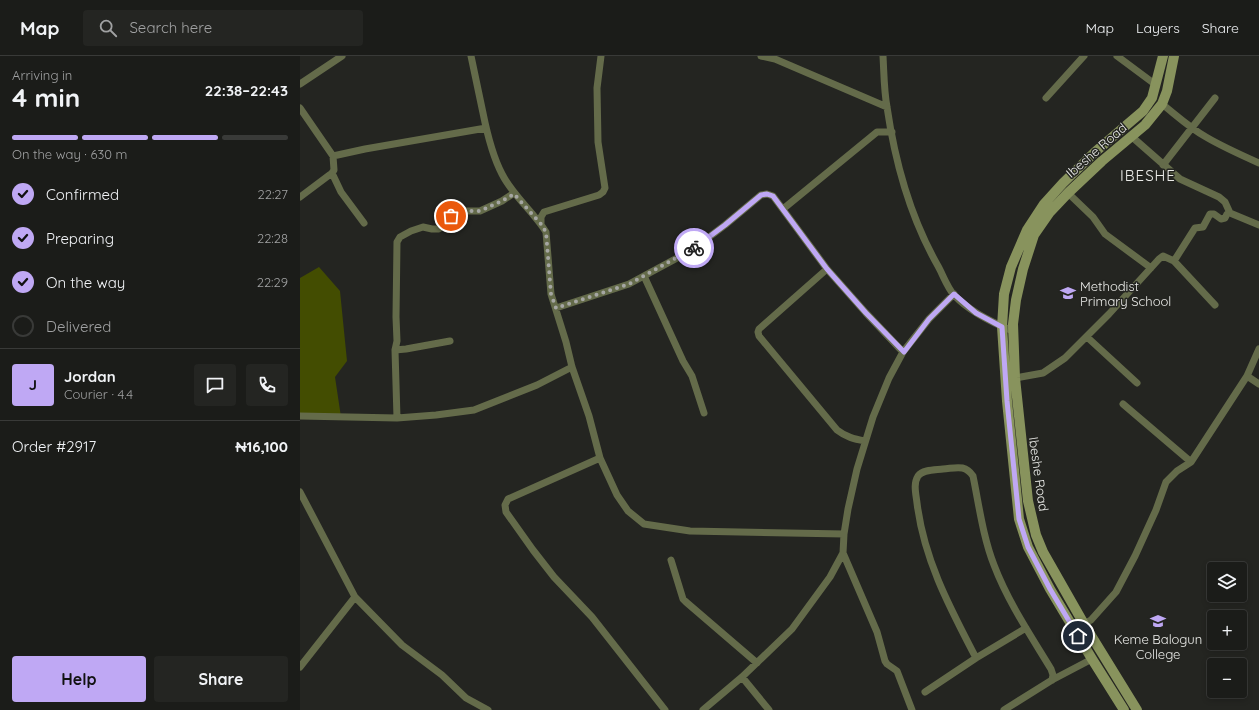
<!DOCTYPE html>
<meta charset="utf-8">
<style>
:root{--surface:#1b1c19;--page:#242522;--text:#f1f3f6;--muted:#a0a1a2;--line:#393a38;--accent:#bfa8f4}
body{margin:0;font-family:Quicksand,sans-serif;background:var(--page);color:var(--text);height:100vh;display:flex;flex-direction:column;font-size:15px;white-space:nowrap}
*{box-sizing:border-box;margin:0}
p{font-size:13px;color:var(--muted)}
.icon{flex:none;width:22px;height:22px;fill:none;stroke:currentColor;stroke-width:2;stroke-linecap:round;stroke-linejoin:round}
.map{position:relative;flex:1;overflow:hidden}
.details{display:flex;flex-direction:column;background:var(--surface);width:300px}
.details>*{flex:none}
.fabs{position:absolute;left:907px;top:506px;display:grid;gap:8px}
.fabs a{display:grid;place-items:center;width:40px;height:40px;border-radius:4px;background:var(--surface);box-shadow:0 2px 6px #0003,0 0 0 1px var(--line);font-size:20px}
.pin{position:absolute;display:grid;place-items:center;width:34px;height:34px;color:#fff;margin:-17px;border:2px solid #fff;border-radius:50%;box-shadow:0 1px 4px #0007}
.courier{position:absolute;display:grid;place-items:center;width:40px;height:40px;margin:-20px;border:3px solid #bfa8f4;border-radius:50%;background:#fff;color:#222;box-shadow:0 1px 5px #0007}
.headline em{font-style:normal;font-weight:700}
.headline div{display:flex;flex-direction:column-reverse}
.headline{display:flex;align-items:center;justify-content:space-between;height:68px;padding:0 12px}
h1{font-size:26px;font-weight:700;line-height:30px}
.bar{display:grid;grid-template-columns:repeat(4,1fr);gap:6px 4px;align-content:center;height:48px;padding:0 12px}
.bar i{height:5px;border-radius:3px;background:var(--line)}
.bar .active{background:var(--accent)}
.bar p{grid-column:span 4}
.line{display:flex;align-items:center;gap:10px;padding:0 12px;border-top:1px solid var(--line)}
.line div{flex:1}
.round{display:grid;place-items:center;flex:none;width:42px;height:42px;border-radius:4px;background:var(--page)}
ol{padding:0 12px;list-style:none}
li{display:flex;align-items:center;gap:12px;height:44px}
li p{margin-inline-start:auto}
li .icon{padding:4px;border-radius:50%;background:var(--accent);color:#111;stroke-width:4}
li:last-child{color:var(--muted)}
li i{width:22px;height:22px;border:2px solid var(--line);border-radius:50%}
.button{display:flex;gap:8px;margin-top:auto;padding:8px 12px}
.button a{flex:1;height:46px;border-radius:4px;background:var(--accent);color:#111;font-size:16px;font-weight:700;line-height:46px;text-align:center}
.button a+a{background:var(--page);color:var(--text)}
header{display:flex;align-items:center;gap:24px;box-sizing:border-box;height:56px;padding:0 20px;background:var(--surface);border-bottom:1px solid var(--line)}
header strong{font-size:19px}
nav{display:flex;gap:22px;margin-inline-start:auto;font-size:14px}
.search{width:280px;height:36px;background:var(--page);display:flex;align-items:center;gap:10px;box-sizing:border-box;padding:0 14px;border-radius:4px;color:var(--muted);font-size:15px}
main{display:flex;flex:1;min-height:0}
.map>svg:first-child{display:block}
.green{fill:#434d01}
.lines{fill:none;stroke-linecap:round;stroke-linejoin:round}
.minor{stroke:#646b4a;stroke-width:7}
.secondary{stroke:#88935d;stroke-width:10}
.done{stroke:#a5a6a3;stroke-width:4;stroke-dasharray:0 7.2}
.route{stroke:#bfa8f4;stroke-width:5}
.labels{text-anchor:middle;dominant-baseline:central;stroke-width:3;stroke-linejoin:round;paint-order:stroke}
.street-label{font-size:13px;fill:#ebece9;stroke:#242521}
.poi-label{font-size:13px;fill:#ebece9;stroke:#242521;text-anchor:start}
.quarter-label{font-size:15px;letter-spacing:1px;fill:#ebece9;stroke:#242521}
</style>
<header>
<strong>Map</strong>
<div class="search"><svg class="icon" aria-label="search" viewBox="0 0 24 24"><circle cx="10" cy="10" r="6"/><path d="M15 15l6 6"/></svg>Search here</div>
<nav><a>Map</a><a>Layers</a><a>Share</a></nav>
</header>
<main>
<section class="details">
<div class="headline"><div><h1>4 min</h1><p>Arriving in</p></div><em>22:38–22:43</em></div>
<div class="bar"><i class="active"></i><i class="active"></i><i class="active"></i><i></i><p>On the way · 630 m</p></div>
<ol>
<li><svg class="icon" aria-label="check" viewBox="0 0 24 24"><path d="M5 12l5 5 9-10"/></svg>Confirmed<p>22:27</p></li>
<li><svg class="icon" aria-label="check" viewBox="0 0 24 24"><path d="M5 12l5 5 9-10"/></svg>Preparing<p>22:28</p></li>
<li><svg class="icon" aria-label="check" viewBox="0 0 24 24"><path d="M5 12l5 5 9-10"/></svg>On the way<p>22:29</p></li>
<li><i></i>Delivered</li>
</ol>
<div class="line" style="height:72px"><b class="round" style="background:var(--accent);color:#111">J</b><div><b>Jordan</b><p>Courier · 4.4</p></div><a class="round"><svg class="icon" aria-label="chat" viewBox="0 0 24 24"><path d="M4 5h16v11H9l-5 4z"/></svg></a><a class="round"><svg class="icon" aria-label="phone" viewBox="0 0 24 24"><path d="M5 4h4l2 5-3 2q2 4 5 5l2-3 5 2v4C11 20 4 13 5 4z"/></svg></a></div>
<div class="line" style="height:52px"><div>Order #2917</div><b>₦16,100</b></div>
<div class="button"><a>Help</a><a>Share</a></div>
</section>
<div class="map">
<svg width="959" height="654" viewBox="0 0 959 654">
<rect width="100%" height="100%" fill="#242521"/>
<path class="green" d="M19,211L40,235L47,305L35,321L41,361H0V222Z"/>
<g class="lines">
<path class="minor" d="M171,0C175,19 179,38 183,57C187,77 192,99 202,118C213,140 233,155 246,176L251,238L266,286L272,311L289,360L300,402L317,439L328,455L344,468L390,475L544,478
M461,0L475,3L587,51
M583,0C584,17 584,35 587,51C595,106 610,161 638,210C643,219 647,231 654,239C669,255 693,267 713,275
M817,0L856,29
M0,28L42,0
M746,42L784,0
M862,48C876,59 890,72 906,81C923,91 941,99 959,107
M0,52L33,100L34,114L32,117L0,141
M831,80L880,123L919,141L925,146L930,157
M33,100L65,93L186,72
M863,109L915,42
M32,117L41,136L64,167
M768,137L793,161L805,178L851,212
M483,153L577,76H592
M930,157L959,169
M241,168V161L244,156L299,139L303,136L305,132L298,86L297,32L301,0
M874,205L895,172L903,171L910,158H914L921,163L925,162L927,158L930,157
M527,213L459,273L458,276L459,280L537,374C546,381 554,383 565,385
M344,220L383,305L392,320L404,357
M256,252L329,228L392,194L425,169L461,139L467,138L473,140L527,213L566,257L603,296
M787,281L837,327
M95,294L106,293L150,285
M947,320L959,328
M715,322L743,317L765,302L809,258L859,203L863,200L874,205L915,249
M823,348L891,406
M0,360L97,362L136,359L174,354L237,329L272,311
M97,362L95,294L97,285L96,261L97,186L100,181L111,175L123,171L132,173H139L151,160L161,155H180L202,145L214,137
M300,402L208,443L205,449L206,456L233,494L254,521L292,561L365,654
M0,436L55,541L102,589L142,619L166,642L188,654
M371,504L383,543L386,546L457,607
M784,568L791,564L816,536L835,500L856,454L866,426L877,415L891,406L947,320L959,293
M676,602C650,552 624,504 617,447C616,438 613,428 618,420C623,413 636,414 643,413C656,412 665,408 673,420C679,449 683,481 694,509C708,546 731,580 751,613L753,619L752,624
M0,611L55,541
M442,621L469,654
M625,636L676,602L726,572
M403,654L442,621L492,573L530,521L543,497
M612,654L597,615L587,608L585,605L577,576L543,497L544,478L548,453L557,413L573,361L589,322L603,296L629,263L654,238
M704,654L752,624L792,603"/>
<path class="secondary" d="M824,654L792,603L750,533L728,491L719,463L707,345L702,271L704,238L711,211L727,174L744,148L763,127L795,96L843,55L852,42L863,0
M837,654L784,568L743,496L736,479L728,445L715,322L713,268L716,244L723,213L734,179L750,156L768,137L802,105L845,69L862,48L867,35L874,0"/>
</g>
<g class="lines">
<path class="done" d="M151,160L162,155H180L202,145L214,138L241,168L246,176L251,238L256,252L329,228L394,192"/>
<path class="route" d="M394,192L425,169L461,139L467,138L473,140L527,213L566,257L604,296L629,263L654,238L676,257L702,271L707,345L719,463L728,491L750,533L778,580"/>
</g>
<defs>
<symbol id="school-bare" viewBox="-9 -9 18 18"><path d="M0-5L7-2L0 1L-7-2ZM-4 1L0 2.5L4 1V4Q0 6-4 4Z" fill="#bfa8f4" stroke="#242521" stroke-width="2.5" paint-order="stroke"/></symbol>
</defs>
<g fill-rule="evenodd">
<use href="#school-bare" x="757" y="226" width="22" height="22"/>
<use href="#school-bare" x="847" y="554" width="22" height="22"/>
</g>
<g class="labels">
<g class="street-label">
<text transform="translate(796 94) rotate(-41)">Ibeshe Road</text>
<text transform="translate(739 418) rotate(82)">Ibeshe Road</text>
</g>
<g class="poi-label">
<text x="780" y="230">Methodist<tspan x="780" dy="15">Primary School</tspan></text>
<text x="858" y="583" text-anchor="middle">Keme Balogun<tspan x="858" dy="15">College</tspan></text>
</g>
<g class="quarter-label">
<text x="848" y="119">IBESHE</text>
</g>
</g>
</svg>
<div class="fabs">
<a><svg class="icon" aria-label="layers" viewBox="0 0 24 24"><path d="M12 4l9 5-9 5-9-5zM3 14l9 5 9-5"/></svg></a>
<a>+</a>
<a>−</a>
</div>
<div class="pin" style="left:151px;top:160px;background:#ea580c"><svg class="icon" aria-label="bag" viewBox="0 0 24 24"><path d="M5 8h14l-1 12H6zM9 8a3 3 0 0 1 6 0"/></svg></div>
<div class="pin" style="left:778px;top:580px;background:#1f2937"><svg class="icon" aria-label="home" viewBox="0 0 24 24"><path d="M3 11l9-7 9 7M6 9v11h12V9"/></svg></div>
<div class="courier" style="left:394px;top:192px"><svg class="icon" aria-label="bike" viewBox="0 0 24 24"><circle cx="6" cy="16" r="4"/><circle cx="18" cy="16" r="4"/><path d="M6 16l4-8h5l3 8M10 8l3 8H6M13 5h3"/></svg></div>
</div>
</main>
